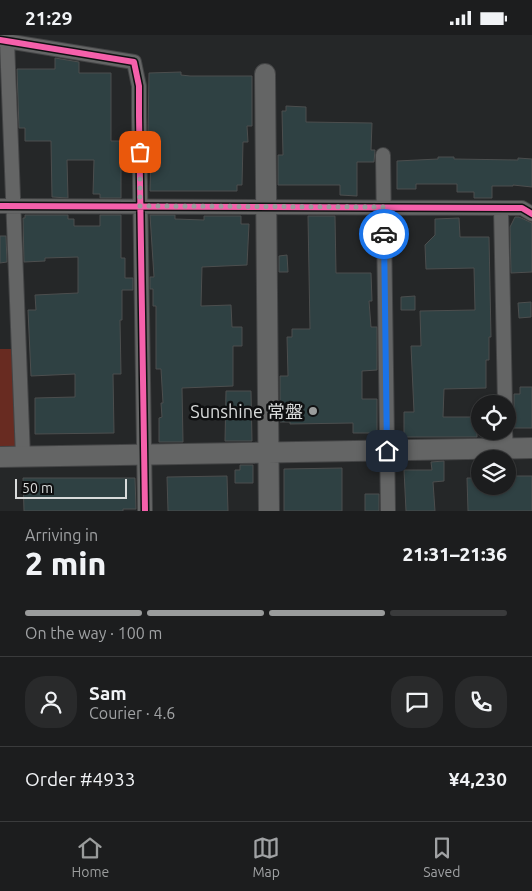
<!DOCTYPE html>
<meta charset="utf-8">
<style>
:root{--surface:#1c1d1e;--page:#292a2b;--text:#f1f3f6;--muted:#a0a2a4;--line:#3a3b3c;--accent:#9a9c9c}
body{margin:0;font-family:Ubuntu,"Noto Sans JP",sans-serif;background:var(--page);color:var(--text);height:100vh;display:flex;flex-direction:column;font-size:19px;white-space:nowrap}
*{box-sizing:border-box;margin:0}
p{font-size:16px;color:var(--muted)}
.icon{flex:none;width:28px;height:28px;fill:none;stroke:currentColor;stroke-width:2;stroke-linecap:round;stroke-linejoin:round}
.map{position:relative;height:476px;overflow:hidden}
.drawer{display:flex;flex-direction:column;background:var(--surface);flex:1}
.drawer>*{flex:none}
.fabs{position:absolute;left:471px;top:360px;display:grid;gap:10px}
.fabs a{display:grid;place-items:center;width:45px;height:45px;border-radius:50%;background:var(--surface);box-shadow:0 1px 4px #0004,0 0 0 1px var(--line);font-size:25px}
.scale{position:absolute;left:15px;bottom:12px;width:112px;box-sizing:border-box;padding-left:5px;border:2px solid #d9dbdb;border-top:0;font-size:14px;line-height:18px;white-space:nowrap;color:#d9dbdb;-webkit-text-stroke:4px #0f1011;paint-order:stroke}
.pin{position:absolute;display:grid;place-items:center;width:42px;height:42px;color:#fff;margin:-21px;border-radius:10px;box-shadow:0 2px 8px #0006}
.courier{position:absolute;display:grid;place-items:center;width:50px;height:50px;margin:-25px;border:4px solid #1a73e8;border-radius:50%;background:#fff;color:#222;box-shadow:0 1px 6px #0007}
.summary em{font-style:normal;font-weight:800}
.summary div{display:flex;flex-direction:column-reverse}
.summary{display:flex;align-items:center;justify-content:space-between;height:85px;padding:0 25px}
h1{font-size:32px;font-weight:800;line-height:38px}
.bar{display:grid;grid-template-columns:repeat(4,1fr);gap:8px 5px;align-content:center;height:60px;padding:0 25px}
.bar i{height:6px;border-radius:4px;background:var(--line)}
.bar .active{background:var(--accent)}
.bar p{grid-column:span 4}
.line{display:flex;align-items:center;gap:12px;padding:0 25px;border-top:1px solid var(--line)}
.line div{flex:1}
.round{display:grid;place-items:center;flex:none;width:52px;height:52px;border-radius:20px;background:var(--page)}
.status{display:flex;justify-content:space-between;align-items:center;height:35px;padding:0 25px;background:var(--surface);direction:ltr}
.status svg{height:14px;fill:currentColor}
.tabs{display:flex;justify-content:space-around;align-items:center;height:70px;border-top:1px solid var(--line);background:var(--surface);font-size:14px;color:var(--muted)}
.tabs a{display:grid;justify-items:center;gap:2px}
.tabs .active{color:var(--accent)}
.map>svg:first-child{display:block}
.green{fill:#682b21}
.building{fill:#2f4143;stroke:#4c4e4e}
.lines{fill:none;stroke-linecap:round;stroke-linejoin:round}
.street-casing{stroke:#434445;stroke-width:16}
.secondary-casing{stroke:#434445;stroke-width:22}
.street{stroke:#646565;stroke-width:14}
.secondary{stroke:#646565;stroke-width:20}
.cycleway-casing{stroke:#0f1011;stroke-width:9}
.cycleway{stroke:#f560ab;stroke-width:6}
.done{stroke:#9a9c9c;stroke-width:5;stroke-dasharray:0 9}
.route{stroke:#1a73e8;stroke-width:6}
.poi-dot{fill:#9a9c9c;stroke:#0f1011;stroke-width:2}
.labels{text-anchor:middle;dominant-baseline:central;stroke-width:5;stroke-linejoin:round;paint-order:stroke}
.poi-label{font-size:18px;fill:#d9dbdb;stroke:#0f1011;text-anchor:end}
</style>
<div class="status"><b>21:29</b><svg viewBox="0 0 49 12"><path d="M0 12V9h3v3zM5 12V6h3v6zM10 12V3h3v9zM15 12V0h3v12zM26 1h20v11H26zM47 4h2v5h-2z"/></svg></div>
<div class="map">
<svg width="532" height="476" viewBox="0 0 532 476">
<rect width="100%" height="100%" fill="#252728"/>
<path class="green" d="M0,314H15L19,407L14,413H0Z"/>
<path class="building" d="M55,23L79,27V38H111V106H131V119H126V124H121V163H100V159H93L94,125H67L68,163L52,162L51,106H25V93H19L17,34H55Z
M181,37V40L190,41H252V91H247L248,107H243L242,150H237V156H150L151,119H148V99L149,38Z
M286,71L306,72V87L372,88L371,115H375L374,127H357V161L340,160V150H278V120H283L282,76H286Z
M438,122H454V124L518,125V123L532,124V152L513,150V151H492V163H474V157H457V149H416V154H397V126L438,124Z
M25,180H68V184H74V191H100V180H121V223H125V243H133V255H122V285H120L121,339H113L114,398L35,399V363L75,362V339L31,341L28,275H36L35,260L78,258V222L45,223V226L24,227L23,183H25Z
M150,180H175V184L204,185V181H241V189H249L247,230L202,232L201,271L231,270L232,292H242V311H233V351L182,353L183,407H159V383L162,382L161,368H163L161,334H156V271H153V254H150V242H154Z
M308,181H335L336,238H371L372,266H369L371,292H377V335L362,336V364H377V398H353V388L290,389V387H280V341H288L287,302H292V294H310Z
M515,182H519L532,188V237L511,238L510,192Z
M459,183L460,202H489L491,302H489V325H486V353L444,354L443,382H477V402H404V377H414L411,311H421L420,276L475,275L474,233L426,234L425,210L435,200V184Z
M0,201H6L7,227L0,228Z
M287,220L288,237H279V221Z
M415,261V275H401V262Z
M531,267V282L519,283L518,268Z
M520,352H532V393H514V359H520Z
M226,356H251L252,406H225Z
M444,426V446L433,447L435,476H406L404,435H432L431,427Z
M240,430H253V448H235V435H240Z
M342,433V476H284V434Z
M227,441L228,476H168L167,442Z
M508,441H532V476H468L467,443H480V451H508Z
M23,443H135L136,474H123V476H24Z
M365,459H379V476H365Z"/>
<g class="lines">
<defs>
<path id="street" d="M0,5L134,27L139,51V81L145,476
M7,6L23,422
M383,120L388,476
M0,171L522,173L532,179
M501,173L505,369
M505,396L506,414"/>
<path id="secondary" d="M265,39L269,476
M0,422L532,413"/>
</defs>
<use href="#street" class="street-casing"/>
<use href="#secondary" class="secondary-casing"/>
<use href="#street" class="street"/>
<use href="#secondary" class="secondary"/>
<defs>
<path id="cycleway" d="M0,5L134,27L139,51V81L145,476
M0,171L522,173L532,179"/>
</defs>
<use href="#cycleway" class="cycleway-casing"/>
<use href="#cycleway" class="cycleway"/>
</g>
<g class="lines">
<path class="done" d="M140,117V171L383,172L384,199"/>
<path class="route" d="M384,199L387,416"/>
</g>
<circle class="poi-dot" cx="313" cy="376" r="5"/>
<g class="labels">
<g class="poi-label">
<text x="303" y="376">Sunshine 常盤</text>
</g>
</g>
</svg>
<div class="fabs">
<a><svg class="icon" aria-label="locate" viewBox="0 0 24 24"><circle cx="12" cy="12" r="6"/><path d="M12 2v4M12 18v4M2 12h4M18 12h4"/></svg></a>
<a><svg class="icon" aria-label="layers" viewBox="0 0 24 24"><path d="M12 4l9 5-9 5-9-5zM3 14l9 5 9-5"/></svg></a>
</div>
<div class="scale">50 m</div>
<div class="pin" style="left:140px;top:117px;background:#ea580c"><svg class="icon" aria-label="bag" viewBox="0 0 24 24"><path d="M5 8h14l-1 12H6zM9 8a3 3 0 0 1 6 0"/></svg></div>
<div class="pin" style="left:387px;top:416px;background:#1f2937"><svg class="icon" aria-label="home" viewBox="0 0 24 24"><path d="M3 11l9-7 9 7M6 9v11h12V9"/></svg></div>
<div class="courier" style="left:384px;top:199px"><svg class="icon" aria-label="car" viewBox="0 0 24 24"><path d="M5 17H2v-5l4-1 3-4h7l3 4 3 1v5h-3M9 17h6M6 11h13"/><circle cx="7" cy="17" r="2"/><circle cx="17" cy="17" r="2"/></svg></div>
</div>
<section class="drawer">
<div class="summary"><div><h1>2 min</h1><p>Arriving in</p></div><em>21:31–21:36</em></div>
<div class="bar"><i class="active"></i><i class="active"></i><i class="active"></i><i></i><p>On the way · 100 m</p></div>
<div class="line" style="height:90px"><a class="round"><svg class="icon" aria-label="person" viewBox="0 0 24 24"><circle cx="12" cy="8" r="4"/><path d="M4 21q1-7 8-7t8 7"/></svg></a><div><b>Sam</b><p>Courier · 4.6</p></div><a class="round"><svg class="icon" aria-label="chat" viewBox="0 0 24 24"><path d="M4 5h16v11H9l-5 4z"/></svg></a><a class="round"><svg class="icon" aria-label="phone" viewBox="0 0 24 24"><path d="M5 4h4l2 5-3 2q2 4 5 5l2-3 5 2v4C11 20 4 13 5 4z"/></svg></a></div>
<div class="line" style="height:65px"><div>Order #4933</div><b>¥4,230</b></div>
</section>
<nav class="tabs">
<a class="active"><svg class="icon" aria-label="home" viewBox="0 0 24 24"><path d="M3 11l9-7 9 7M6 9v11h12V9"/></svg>Home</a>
<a><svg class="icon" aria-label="map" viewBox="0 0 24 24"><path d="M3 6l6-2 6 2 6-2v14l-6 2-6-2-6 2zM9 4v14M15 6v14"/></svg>Map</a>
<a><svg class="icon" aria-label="saved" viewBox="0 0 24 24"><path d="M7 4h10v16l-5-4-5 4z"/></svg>Saved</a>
</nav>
